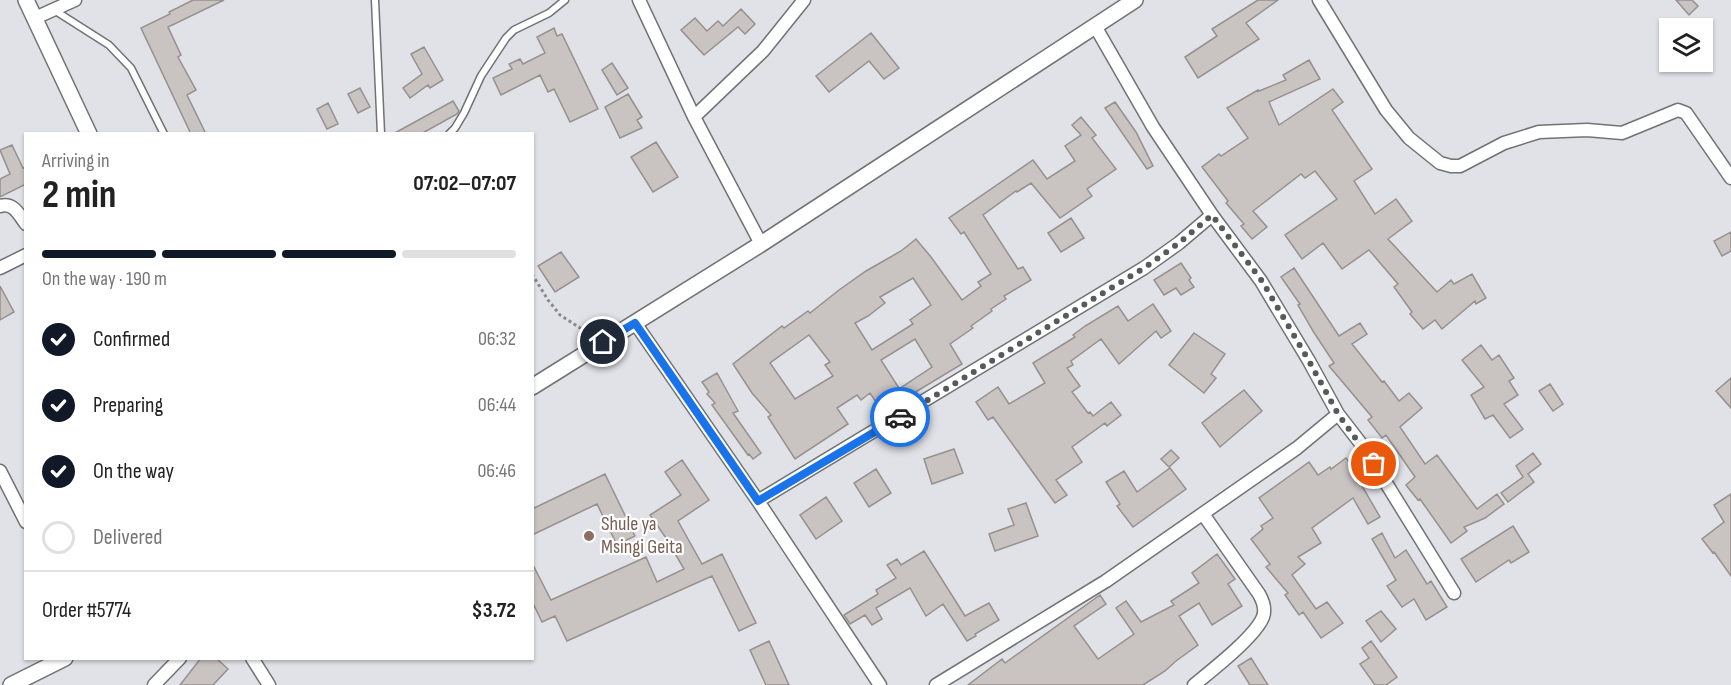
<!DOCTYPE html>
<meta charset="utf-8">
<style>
:root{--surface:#fff;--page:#f2f2f2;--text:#222;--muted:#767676;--line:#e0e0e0;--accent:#111827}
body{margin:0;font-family:"Sofia Sans Condensed",sans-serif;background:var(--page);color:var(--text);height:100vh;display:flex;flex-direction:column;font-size:22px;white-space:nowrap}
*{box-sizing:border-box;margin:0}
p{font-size:20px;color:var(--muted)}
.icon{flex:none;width:33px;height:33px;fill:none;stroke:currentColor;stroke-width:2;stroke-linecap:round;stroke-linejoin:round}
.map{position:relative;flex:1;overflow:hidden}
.details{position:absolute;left:24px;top:132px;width:510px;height:528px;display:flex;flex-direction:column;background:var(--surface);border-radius:0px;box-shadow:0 2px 4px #0004}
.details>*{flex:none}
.buttons{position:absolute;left:1659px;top:18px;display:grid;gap:12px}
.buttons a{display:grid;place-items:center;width:54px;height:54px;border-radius:0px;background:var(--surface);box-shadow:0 2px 4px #0004;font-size:30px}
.pin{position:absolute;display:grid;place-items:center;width:51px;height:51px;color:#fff;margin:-26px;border:3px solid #fff;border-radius:50%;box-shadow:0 2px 6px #0007}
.courier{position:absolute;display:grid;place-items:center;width:60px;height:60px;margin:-30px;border:4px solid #1a73e8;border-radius:50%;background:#fff;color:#222;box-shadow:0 2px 8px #0007}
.overview em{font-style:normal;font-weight:700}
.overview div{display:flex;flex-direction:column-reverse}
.overview{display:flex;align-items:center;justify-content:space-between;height:102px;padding:0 18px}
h1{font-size:39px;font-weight:700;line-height:45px}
.bar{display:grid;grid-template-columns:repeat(4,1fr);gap:9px 6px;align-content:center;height:72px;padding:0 18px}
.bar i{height:8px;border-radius:4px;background:var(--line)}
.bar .selected{background:var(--accent)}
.bar p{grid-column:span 4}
.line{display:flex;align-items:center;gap:15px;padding:0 18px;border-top:2px solid var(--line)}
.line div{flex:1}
ol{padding:0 18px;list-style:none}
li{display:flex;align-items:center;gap:18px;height:66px}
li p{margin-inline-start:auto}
li .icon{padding:6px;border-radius:50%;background:var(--accent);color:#fff;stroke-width:4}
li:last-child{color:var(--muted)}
li i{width:33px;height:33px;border:3px solid var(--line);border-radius:50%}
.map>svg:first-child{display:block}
.building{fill:#c9c3c1;stroke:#96908e;stroke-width:1.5;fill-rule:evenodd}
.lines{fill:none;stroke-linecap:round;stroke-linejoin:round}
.service-casing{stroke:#717276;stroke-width:9}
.minor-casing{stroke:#717276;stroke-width:15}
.tertiary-casing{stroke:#717276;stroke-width:18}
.path{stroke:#898a8d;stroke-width:3;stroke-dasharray:3 3;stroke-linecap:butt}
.service{stroke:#fff;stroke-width:6}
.minor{stroke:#fff;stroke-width:12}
.tertiary{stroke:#fff;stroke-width:15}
.done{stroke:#58595b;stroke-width:6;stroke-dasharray:0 10.8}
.route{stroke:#1a73e8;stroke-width:8}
.education-dot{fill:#8d6e63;stroke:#fff;stroke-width:2}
.labels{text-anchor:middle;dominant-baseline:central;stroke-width:4.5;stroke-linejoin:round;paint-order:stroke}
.education-label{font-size:20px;fill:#785e54;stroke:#fff;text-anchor:start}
</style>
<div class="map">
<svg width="1731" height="685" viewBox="0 0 1731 685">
<rect width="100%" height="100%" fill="#e1e2e7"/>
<path class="building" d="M193,0H224L168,27L181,55L178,57L196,90L187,95L206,134H191L141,28L170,14L169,12Z
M1258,0H1278L1246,23L1259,39L1198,78L1185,57L1217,36L1212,29Z
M1676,0H1692L1698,6L1689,15Z
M741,9L755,24L745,34L738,27L704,55L681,30L695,18L707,31L718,21L723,26Z
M554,28L557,36L562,34L598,109L570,122L554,89L548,92L540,75L501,95L493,78L512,69L509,64L520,59L523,64L545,53L537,37Z
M871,33L899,68L884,79L869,61L829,92L816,76Z
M424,47L443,80L430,88L428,85L410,98L403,88L422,74L411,54Z
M1309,60L1320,79L1269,102L1279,125L1333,89L1343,102L1332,110L1372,169L1354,181L1375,214L1396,199L1412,221L1388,239L1437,292L1451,280L1454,284L1472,274L1486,298L1476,304L1475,301L1442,329L1435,320L1423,329L1410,314L1412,312L1394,287L1398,284L1369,250L1342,269L1323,243L1302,259L1285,235L1337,199L1315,171L1305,178L1301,174L1253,211L1267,227L1252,239L1241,226L1244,224L1226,203L1228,201L1202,167L1219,154L1221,156L1248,138L1227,108L1258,90L1259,91L1286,80L1283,75Z
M612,63L628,88L617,95L602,70Z
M360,88L370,107L358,113L348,94Z
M628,94L642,117L637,120L642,128L620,138L605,107Z
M453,101L459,111L457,114L421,134H393Z
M1115,102L1136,132L1153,166L1147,169L1105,108Z
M328,103L338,124L327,129L317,109Z
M1081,117L1096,135L1092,138L1116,169L1087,189L1092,196L1060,218L1031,183L1017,192L1016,191L983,215L1018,269L1023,267L1031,280L1004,296L1006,299L991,309L992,311L971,326L973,328L950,344L962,364L909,396L902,387L932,367L915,339L881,360L904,396L882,411L870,393L861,400L857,395L837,408L848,424L795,459L768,417L771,415L752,393L733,364L782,326L784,328L808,311L810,313L839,290L866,271L901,251L916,239L931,257L962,300L981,286L978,282L991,274L964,232L961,234L949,218L1033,160L1047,179L1075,161L1065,146L1081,135L1072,125ZM913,278L931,305L910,320L913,324L872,350L855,323L868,316L885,303L880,297ZM809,335L830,362L825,365L833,376L795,399L770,363Z
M656,142L678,177L653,192L631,157Z
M12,145L23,168L26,167V184L0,197V179L10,174L0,150Z
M1071,218L1084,238L1061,252L1048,233Z
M1731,232V251L1722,256L1714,241Z
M561,252L579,277L555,292L538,266Z
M1181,263L1191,278L1189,280L1194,287L1181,295L1176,288L1164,295L1154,280Z
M1294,268L1339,336L1360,323L1367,334L1352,344L1382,382L1384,381L1399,401L1409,393L1422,408L1400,427L1425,464L1437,455L1477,509L1497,494L1504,504L1485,518L1464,527L1467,531L1451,543L1420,499L1418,500L1406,485L1415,477L1386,435L1382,438L1368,420L1372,417L1329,366L1334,363L1313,331L1298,305L1300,304L1281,277Z
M0,286L14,312L0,320Z
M1153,304L1171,331L1161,338L1156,331L1119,364L1101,339L1071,361L1073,365L1067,368L1080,386L1072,392L1088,413L1090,412L1093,416L1111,402L1121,415L1107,426L1105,423L1072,447L1082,462L1056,480L1067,495L1055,503L993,417L988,420L976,402L998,387L1009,404L1045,383L1033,363L1075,337L1073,335L1085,326L1118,306L1128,321Z
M1194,333L1225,354L1211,374L1216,378L1204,393L1169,365Z
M1481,345L1492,360L1499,355L1514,378L1509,381L1518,395L1504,404L1523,429L1510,438L1493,415L1485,419L1471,395L1484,387L1462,360Z
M717,373L738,411L733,413L761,453L753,459L749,454L748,455L712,405L715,403L707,394L709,392L702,382Z
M1731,378V408L1716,391Z
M1550,384L1563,404L1553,411L1539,391Z
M1244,390L1262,411L1220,447L1202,423Z
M954,449L963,473L932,484L924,459Z
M1171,450L1179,458L1169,467L1161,459Z
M1533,453L1541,464L1528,474L1534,482L1508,502L1501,493L1523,477L1516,466Z
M1346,458L1364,481L1361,484L1380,517L1368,524L1353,498L1312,528L1321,543L1298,557L1305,564L1292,575L1316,609L1327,602L1343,623L1321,638L1303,612L1299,615L1285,595L1288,593L1266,567L1270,564L1251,539L1263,529L1261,526L1273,518L1259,498L1309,462L1318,475L1330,467L1331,469Z
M682,460L709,500L678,521L702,564L722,554L756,623L739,631L712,576L567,641L555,616L542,622L532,601V563L551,600L646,557L657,582L684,569L666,538L650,515L681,495L665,472Z
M1170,468L1186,489L1133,527L1117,506L1120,504L1106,482L1124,471L1137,492Z
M876,469L891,493L869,507L854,483Z
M605,474L635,536L617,545L597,504L532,535V509Z
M1731,494V576L1714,552L1713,553L1702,539L1724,522L1714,505Z
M826,497L842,521L816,539L800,515Z
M1026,503L1038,536L995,551L989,534L1014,525L1008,509Z
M1513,526L1529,552L1511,563L1509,560L1476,582L1461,559Z
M1382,533L1395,558L1406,550L1427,584L1431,581L1447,607L1426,620L1414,599L1402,607L1387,586L1396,580L1372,539Z
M924,551L965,616L989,603L999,620L975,634L976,636L967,641L943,604L926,616L910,588L876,608L882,619L872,625L865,615L850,624L844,615L878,594L876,590L896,578L887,565L897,559L901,565Z
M1217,554L1235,579L1228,584L1242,606L1212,625L1199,603L1179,616L1198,645L1176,661L1165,671L1143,685H968L1002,659L1005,663L1100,595L1106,604L1074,626L1098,659L1134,634L1116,608L1126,601L1141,622L1174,605L1171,601L1199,583L1192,573Z
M1381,611L1396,629L1381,642L1366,621Z
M769,641L789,685H766L750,650Z
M1371,641L1397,677L1386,685H1375L1360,664L1369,658L1362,648Z
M201,658H216L228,669L213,685H180Z
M1251,658L1268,685H1250L1238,666Z"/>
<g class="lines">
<defs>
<path id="service" d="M375,0L381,134
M54,10L109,45L131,68L164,134
M449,134L455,128L464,113L481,76L506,38L514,30L549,13L565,0"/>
<path id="minor" d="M639,0L694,117L761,244
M1319,0L1386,110L1409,138L1440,163L1451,166H1460L1504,143L1539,132L1587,130L1622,133L1678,110L1686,113L1731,178
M35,18L75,0
M1095,26L1153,127L1212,215L1261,281L1309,361L1338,414L1365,449L1454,593
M694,117L763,51L804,0
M0,206C14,202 19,215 26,224
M0,268L26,255
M635,323L758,501L880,685
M0,471L26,522
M758,501L1144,268L1179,243L1212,215
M252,658L269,685
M154,685L180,658
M936,685L1106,581L1297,448L1338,414
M1194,685C1212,670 1255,637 1263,617C1266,609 1263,601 1259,594L1203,514"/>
<path id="tertiary" d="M26,0L89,134
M532,387L761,244L1135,0
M11,685L65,658"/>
</defs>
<use href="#service" class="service-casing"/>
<use href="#minor" class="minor-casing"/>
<use href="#tertiary" class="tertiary-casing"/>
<path class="path" d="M532,274L548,300L560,315L591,335"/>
<use href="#service" class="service"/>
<use href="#minor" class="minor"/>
<use href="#tertiary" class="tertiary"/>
</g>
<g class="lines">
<path class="done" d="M900,417L1144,268L1179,243L1212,215L1262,281L1309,361L1338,414L1374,464"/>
<path class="route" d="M603,342L635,323L758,501L900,417"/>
</g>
<circle class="education-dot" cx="589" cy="536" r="6"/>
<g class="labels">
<g class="education-label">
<text x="601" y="524">Shule ya<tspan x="601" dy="23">Msingi Geita</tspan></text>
</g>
</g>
</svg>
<div class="buttons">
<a><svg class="icon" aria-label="layers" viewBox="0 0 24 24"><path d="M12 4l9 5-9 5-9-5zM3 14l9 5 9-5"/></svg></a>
</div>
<div class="pin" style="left:1374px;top:464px;background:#ea580c"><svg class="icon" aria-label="bag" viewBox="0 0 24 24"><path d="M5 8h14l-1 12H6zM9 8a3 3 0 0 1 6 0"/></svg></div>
<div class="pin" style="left:603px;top:342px;background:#1f2937"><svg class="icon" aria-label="home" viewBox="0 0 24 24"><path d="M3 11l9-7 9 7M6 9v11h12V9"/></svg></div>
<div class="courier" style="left:900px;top:417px"><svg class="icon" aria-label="car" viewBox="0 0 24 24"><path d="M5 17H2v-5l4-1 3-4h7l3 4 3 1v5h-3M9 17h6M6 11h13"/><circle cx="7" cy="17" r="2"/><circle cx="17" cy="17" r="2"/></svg></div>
<section class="details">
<div class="overview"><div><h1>2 min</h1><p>Arriving in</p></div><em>07:02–07:07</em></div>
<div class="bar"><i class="selected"></i><i class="selected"></i><i class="selected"></i><i></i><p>On the way · 190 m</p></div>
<ol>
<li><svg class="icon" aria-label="check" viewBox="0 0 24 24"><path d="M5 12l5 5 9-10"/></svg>Confirmed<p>06:32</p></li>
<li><svg class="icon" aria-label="check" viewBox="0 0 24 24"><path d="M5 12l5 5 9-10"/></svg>Preparing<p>06:44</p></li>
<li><svg class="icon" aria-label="check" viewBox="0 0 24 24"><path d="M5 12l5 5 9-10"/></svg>On the way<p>06:46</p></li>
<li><i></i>Delivered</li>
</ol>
<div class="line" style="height:78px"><div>Order #5774</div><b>$3.72</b></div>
</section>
</div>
